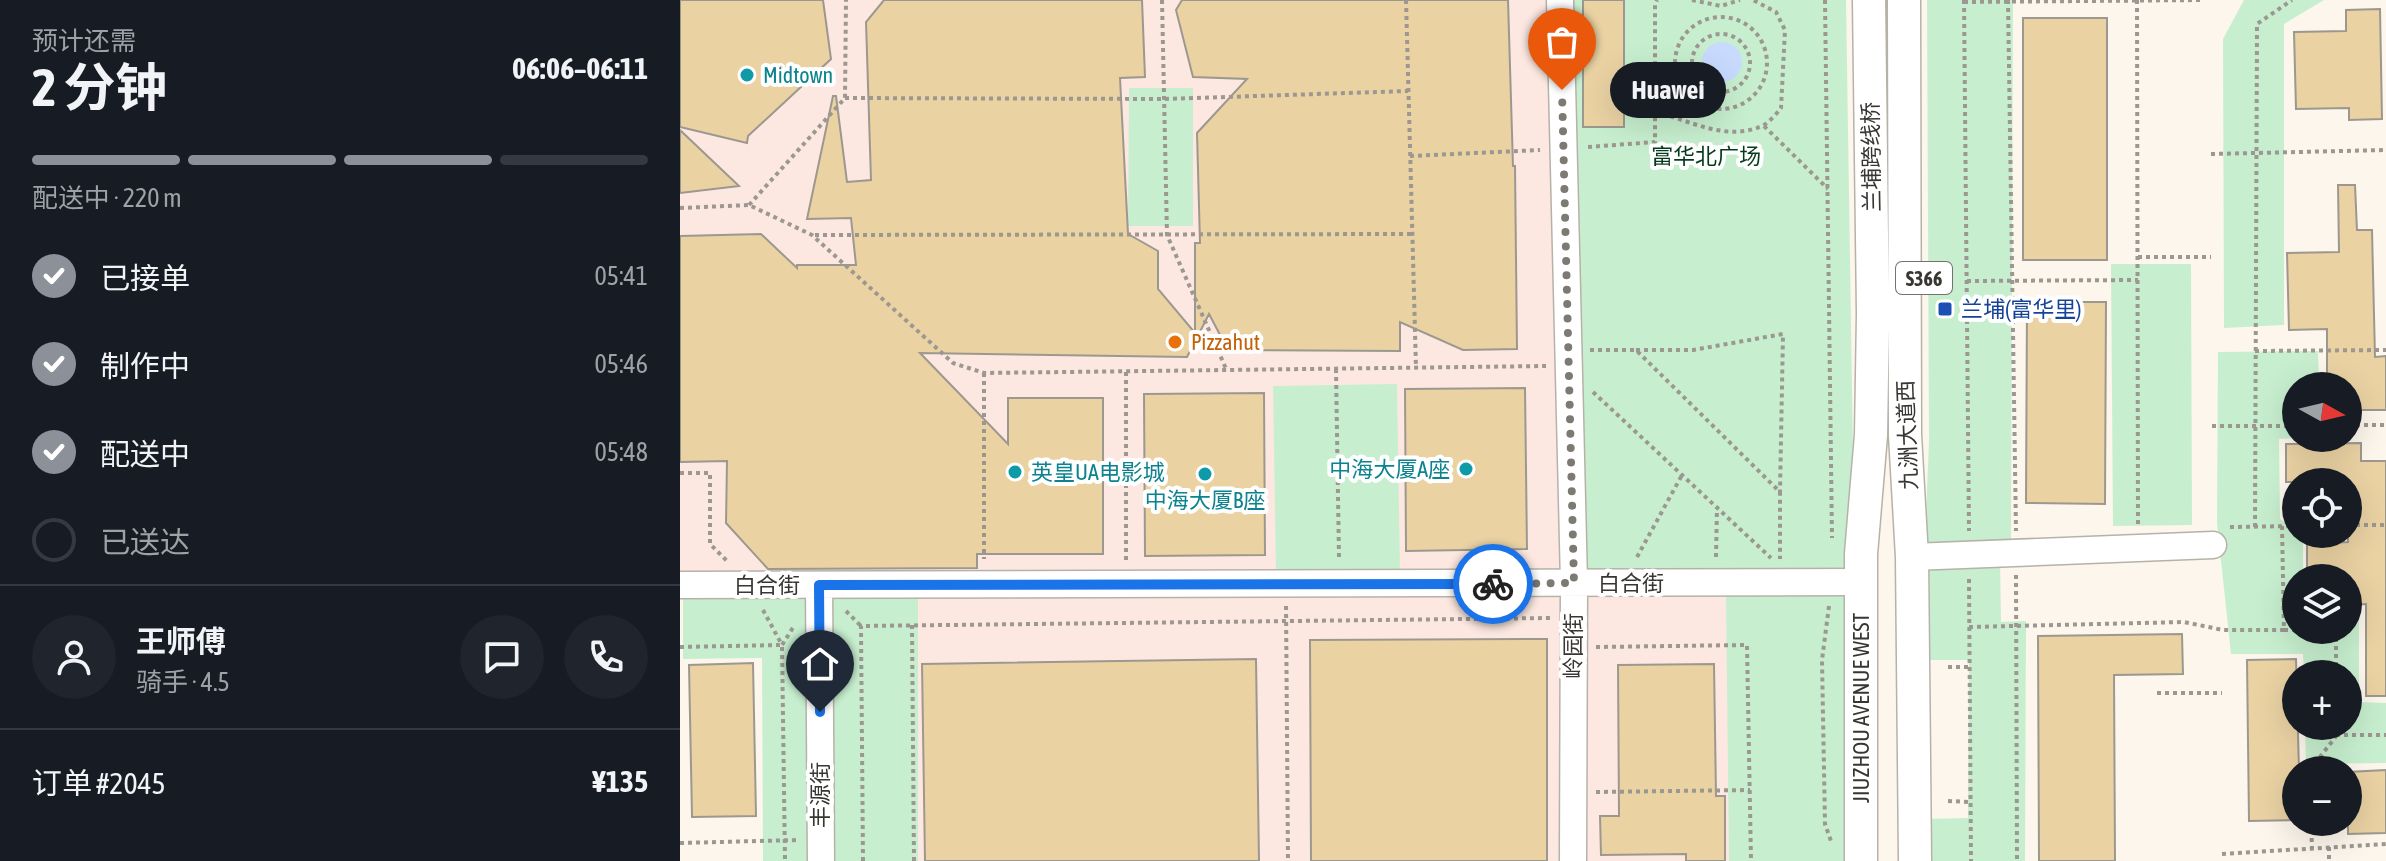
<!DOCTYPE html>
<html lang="zh">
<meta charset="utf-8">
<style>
:root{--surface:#171b24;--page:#20242c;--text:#f1f3f6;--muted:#9ea1a6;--line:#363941;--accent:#8c9099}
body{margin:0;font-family:"Asap Condensed","Noto Sans SC",sans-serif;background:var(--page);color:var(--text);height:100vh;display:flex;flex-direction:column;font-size:30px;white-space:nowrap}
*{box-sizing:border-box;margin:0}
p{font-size:26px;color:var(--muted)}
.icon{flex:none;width:44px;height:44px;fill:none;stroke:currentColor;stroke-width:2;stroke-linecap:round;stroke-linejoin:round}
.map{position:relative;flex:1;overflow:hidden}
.panel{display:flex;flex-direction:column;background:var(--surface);width:680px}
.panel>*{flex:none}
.needle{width:52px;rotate:98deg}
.tools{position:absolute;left:1602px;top:372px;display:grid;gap:16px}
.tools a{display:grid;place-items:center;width:80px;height:80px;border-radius:50%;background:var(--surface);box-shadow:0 8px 32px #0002;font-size:40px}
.pin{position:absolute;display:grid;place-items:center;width:68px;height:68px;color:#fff;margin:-82px -34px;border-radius:50% 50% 50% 0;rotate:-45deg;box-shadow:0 0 8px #0007}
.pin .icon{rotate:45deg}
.courier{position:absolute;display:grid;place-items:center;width:80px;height:80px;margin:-40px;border:6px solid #1a73e8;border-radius:50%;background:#fff;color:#222;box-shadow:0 2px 10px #0007}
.bubble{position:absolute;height:56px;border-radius:28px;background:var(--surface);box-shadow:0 8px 32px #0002;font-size:26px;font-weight:700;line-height:56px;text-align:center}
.overview em{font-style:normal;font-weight:700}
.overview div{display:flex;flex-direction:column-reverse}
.overview{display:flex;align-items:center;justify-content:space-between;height:136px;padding:0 32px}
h1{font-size:52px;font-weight:700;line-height:60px}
.bar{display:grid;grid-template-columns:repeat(4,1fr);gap:12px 8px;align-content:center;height:96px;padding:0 32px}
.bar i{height:10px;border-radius:6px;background:var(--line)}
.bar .active{background:var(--accent)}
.bar p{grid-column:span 4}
.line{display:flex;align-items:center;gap:20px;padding:0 32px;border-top:2px solid var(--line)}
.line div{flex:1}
.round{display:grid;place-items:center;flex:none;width:84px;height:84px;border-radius:42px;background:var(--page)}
ol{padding:0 32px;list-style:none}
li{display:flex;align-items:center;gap:24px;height:88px}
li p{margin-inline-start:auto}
li .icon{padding:8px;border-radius:50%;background:var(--accent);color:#fff;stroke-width:4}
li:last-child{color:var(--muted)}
li i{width:44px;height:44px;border:4px solid var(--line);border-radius:50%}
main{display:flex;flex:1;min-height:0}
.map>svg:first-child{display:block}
.commercial{fill:#fce8e1}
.green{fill:#c7efcf}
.water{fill:#c8dbff}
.building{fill:#ead2a3;stroke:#9d988f;stroke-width:2}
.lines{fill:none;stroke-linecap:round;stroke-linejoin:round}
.minor-casing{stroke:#b7b2a8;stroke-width:29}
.major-casing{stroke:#b7b2a8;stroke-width:35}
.path{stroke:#9c9891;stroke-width:4;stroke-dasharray:4 4;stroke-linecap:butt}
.minor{stroke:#fff;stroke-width:26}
.major{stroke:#fff;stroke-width:32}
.done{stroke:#7d7973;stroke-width:8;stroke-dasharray:0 14.4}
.route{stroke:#1a73e8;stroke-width:10}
.culture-dot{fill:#0f9aa8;stroke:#fff;stroke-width:3}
.transit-dot{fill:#1a4fb4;stroke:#fff;stroke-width:3}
.food-dot{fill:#e8710a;stroke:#fff;stroke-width:3}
.labels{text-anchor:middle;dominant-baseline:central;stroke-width:8;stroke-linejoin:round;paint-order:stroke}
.shield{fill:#fff;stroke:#747270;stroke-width:2}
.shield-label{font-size:20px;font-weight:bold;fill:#383632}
.culture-label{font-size:22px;fill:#0d838f;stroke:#fff;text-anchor:start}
.park-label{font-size:22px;fill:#053b1b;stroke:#fff}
.street-label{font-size:22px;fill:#383632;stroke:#fff}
.transit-label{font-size:22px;fill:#164399;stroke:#fff;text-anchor:start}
.food-label{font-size:22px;fill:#c56008;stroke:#fff;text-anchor:start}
</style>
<main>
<section class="panel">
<div class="overview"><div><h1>2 分钟</h1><p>预计还需</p></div><em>06:06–06:11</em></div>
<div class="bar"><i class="active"></i><i class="active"></i><i class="active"></i><i></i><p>配送中 · 220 m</p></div>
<ol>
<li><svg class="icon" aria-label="check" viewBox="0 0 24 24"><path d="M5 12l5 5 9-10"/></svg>已接单<p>05:41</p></li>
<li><svg class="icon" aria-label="check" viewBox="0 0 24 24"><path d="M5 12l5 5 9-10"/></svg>制作中<p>05:46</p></li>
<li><svg class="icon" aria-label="check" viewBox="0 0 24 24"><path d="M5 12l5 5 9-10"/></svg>配送中<p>05:48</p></li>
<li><i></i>已送达</li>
</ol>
<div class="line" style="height:144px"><a class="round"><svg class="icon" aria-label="person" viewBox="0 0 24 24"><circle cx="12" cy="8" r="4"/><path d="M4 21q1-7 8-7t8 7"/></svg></a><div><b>王师傅</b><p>骑手 · 4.5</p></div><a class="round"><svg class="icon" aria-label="chat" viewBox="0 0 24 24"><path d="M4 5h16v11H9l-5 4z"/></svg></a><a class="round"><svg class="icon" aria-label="phone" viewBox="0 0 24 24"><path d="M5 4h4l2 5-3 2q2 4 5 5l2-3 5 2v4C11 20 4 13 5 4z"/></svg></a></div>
<div class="line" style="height:104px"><div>订单 #2045</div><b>¥135</b></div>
</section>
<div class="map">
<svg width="1706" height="861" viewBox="0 0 1706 861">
<rect width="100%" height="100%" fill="#fcf6ec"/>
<path class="commercial" d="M0,0H879L893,582L0,583Z
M1174,584L1176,861H139L141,587Z"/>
<path class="green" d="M880,0H1166L1175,581L894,582Z
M1247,0H1333L1331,542L1245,543L1249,440Z
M1564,0H1644L1604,24V325L1544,328L1543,39Z
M449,88H513V226H448Z
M1431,264H1511L1512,525L1433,526Z
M1638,351L1639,386H1616V438L1599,439L1600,519L1616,529V534H1623V578H1616V630H1668V610L1679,609V702L1706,703V763L1626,764L1625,726H1668V674H1624L1623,654H1551L1537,523L1538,352Z
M717,384L720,572L596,574L593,386Z
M1320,561L1321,622L1346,621L1345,861H1243V819L1288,818L1289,660H1239V564Z
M1165,593L1168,861H1049L1046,595Z
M3,594H131V861H83L82,658L3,659Z
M149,595H238V861H149Z"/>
<path class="water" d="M1022 62a20 20 0 1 1 40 0a20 20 0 1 1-40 0Z"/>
<path class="building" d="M0,0H143L151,59L68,136L67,143L0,127Z
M204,0H462L465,77L440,78L448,234L478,251V289L515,333V243H520L517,133L567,79L513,77L496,10L502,0H828L833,166H835L837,349L783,350L720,322V351L548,350L529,314L507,357L240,353L328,444V398H423V554H297V568L88,569L46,523L47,461L0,462V236L81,234L117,268V265H176L171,218L127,219L153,96H156L167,182L191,180L186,22Z
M903,0H944V127H903Z
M1700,9L1702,119L1669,120V108L1616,109L1614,32L1666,31V10Z
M1343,18H1427V260H1343Z
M0,130L59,186L0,193Z
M1658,185H1675L1677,230H1692L1695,357L1706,356V410H1668V386H1647V329L1609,330L1607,253L1659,252Z
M1347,302H1426L1425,504L1346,503Z
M845,388L847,549L726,551L725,389Z
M584,393L585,555L465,556L464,394Z
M1681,443V461H1706V696H1686V604L1668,605V578H1627V544L1668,542V482H1606V444Z
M1502,634L1503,674L1434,675L1435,861H1359L1358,636Z
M867,639V861H631L630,640Z
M576,659L579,861H245L242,664Z
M1616,659L1619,770H1616V820L1569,821L1567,660Z
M73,663L76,816L12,817L9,665Z
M1034,664L1036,796H1045V861H1006V854L921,855L920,816H939L938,665Z
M1706,770V833L1668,834V772Z"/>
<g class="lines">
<defs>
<path id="minor" d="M880,0L894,583L893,861
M1232,557L1533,545
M0,585L1181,582
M139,585L141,861"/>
<path id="major" d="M1224,0L1225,435L1232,557L1235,861
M1181,861V554L1191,435L1193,314L1189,0"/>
</defs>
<use href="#minor" class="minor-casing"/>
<use href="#major" class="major-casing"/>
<path class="path" d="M482,0L487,235L547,371
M726,0L736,368
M1012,0L1041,6L1060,0
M1145,0L1152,538
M1284,0L1289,531
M1328,0L1336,531
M1457,0L1458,525
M1284,2L1524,0
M995 63a46 46 0 1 1 92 0a46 46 0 1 1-92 0Z
M1012 63a29 29 0 1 1 58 0a29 29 0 1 1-58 0Z
M165,98L485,99L728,91
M975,112C1010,120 1045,142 1082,126C1089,123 1096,114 1101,108L1105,30L1096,12L1073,0
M1084,126L1148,189
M908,147L975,142V5L977,0
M1531,154L1706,150
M730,156L860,150
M69,205L165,98L166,0
M0,208L69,205L132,235L273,363L304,373L866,366
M135,235L733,234
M1458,257H1531
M1287,281L1458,280
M910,350H956L1100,492V559
M956,350H1013L1103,334L1100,492
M1575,351L1706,350
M656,369L659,559
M446,372V562
M304,373V559
M913,392L1091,558
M1668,425H1706
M1532,426H1616
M0,473H30V544L47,561
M1668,525H1706
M1602,526L1604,630H1616
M1550,527L1616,526
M1575,527L1577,24L1612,0
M957,557L1002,475
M1036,557L1037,507
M1336,575L1337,861
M1289,579L1291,861
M606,606L608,861
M1149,606L1142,660L1145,824L1152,844
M83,610L102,645L114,626
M166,611L181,626
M232,625L234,861
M1289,627L1504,622L1543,630H1604
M1656,630V674
M0,647L102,645L105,861
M916,647L1067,645L1071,861
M1268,667H1290
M1477,693H1542
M1657,726V735H1706
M1630,770L1657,735
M916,792L1070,790
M1268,801L1290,802
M1631,822L1632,848
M0,843L118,840
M1649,847V861
M1542,854L1706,844
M183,861L181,626L871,618"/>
<use href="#minor" class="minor"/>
<use href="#major" class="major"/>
</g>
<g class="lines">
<path class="done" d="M813,584L894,583L882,90"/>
<path class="route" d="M140,712L139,585L813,584"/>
</g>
<g class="culture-dot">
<circle cx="67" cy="75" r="8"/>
<circle cx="786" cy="469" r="8"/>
<circle cx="335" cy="472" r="8"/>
<circle cx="525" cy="474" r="8"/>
</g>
<rect class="transit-dot" x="1257" y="301" width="16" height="16" rx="4"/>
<circle class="food-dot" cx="495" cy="342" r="8"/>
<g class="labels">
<rect class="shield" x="1216" y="262" width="56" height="32" rx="6"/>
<g class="shield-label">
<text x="1244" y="278">S366</text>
</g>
<g class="culture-label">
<text x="83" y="75">Midtown</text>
<text x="770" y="469" text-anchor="end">中海大厦A座</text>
<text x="351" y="472">英皇UA电影城</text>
<text x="525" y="500" text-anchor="middle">中海大厦B座</text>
</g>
<g class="park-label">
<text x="1026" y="156">富华北广场</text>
</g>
<g class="street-label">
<text transform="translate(1191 157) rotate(-91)">兰埔跨线桥</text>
<text transform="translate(1227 435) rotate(-92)">九洲大道西</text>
<text x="951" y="583">白合街</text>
<text x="87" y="585">白合街</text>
<text transform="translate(893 646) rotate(-90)">岭园街</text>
<text transform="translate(1181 708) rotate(-90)">JIUZHOU AVENUE WEST</text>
<text transform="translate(140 795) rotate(-90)">丰源街</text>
</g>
<g class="transit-label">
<text x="1281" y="309">兰埔(富华里)</text>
</g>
<g class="food-label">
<text x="511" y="342">Pizzahut</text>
</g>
</g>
</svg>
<div class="tools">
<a><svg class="needle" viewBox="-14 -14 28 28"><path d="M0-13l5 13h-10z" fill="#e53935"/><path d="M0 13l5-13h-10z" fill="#9ea1a6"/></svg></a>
<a><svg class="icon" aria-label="locate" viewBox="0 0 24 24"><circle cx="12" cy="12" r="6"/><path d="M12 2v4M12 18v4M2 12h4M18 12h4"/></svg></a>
<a><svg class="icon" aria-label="layers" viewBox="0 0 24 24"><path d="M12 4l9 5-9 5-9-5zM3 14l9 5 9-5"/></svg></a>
<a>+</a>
<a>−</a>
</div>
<div class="pin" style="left:882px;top:90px;background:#ea580c"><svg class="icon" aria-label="bag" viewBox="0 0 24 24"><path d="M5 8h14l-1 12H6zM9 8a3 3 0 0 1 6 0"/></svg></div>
<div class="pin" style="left:140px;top:712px;background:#1f2937"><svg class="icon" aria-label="home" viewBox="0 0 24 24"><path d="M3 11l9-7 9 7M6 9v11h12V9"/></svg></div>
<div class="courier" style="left:813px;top:584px"><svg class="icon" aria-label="bike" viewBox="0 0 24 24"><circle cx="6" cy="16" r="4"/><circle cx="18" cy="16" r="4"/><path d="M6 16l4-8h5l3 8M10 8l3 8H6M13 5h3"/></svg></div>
<div class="bubble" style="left:930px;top:62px;width:116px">Huawei</div>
</div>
</main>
